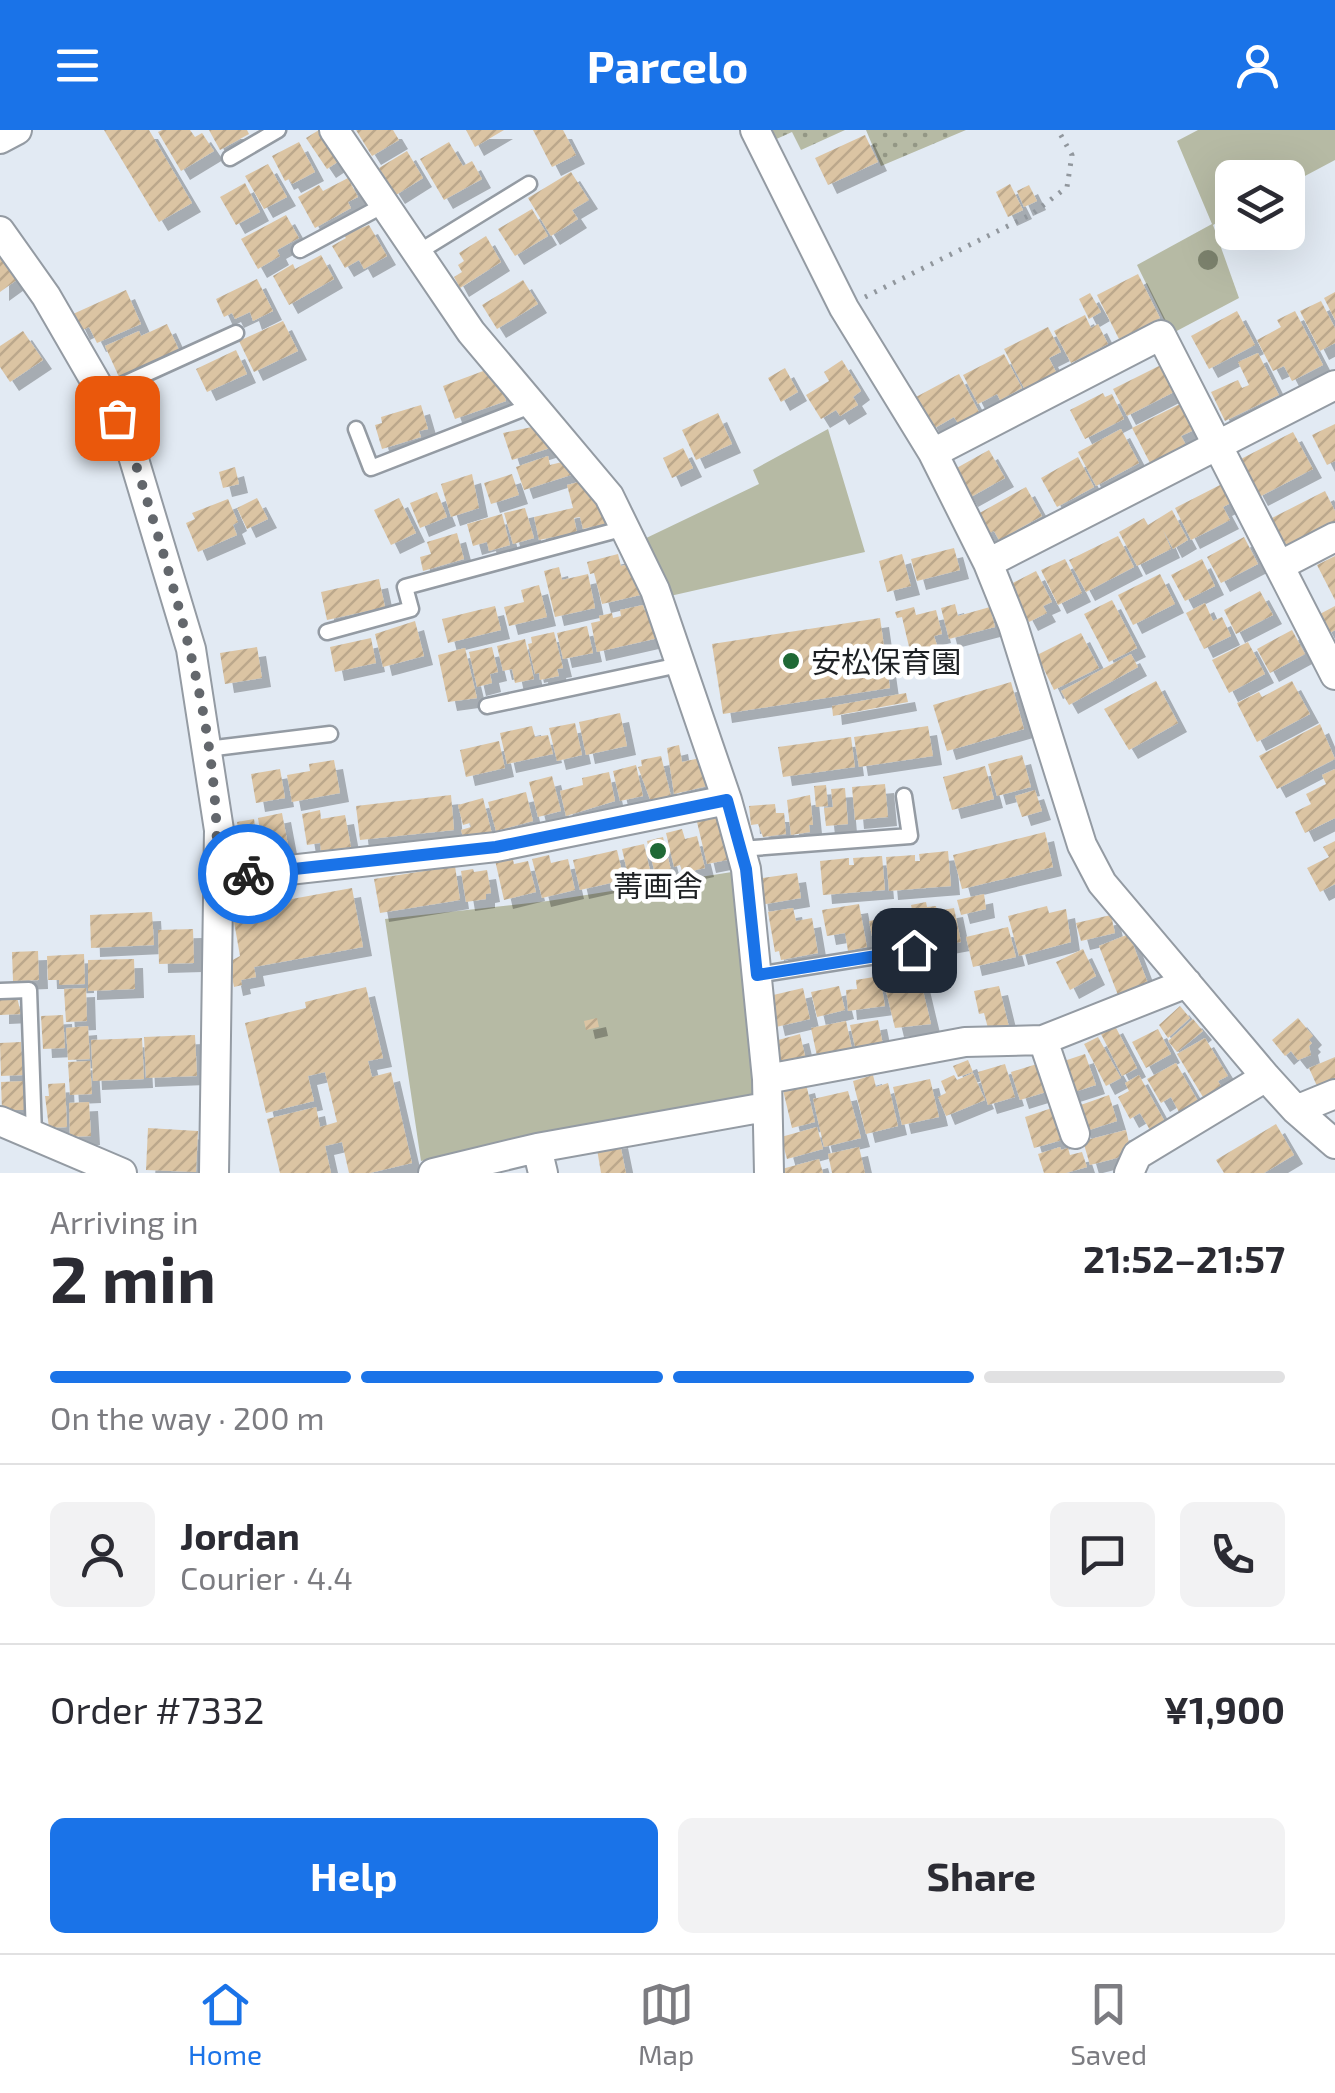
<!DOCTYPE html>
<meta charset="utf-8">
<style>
:root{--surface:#fff;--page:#f2f2f3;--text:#2b2b33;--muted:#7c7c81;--line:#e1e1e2;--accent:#1a73e8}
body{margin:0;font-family:"Exo 2","Noto Sans JP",sans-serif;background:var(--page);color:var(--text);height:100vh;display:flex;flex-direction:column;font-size:38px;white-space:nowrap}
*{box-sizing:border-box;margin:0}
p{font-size:32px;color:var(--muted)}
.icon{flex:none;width:55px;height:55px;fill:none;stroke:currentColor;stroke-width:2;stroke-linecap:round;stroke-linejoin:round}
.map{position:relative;height:1043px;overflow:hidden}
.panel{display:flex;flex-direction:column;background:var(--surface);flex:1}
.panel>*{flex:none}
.controls{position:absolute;left:1215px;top:30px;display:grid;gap:20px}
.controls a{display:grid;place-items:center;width:90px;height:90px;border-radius:15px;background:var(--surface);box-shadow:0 10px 40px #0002;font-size:50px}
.pin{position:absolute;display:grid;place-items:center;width:85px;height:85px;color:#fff;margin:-42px;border-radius:20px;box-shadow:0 5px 15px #0006}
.courier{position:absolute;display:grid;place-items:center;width:100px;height:100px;margin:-50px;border:8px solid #1a73e8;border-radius:50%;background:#fff;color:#222;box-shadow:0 2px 12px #0007}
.overview em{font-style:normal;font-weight:700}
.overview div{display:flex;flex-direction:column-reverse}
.overview{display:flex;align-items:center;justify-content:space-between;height:170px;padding:0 50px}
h1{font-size:65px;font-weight:700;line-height:75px}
.bar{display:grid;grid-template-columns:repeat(4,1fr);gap:15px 10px;align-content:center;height:120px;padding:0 50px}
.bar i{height:12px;border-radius:8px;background:var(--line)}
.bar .current{background:var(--accent)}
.bar p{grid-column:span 4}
.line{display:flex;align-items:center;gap:25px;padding:0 50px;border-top:2px solid var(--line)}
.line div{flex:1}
.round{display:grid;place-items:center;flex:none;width:105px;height:105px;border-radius:15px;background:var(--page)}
.action{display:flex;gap:20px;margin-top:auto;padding:20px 50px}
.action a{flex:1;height:115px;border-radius:15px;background:var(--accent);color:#fff;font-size:40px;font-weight:700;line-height:115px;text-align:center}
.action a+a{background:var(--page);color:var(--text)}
header{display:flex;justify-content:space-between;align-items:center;height:130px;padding:0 50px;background:var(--accent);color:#fff;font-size:45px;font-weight:700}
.tabs{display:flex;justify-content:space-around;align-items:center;height:140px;border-top:2px solid var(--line);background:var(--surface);font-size:28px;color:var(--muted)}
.tabs a{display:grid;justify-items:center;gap:5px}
.tabs .current{color:var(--accent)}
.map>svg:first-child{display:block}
.green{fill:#b6baa4}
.garden{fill:url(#garden-dots)}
.building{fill:url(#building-hatch);filter:url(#shadow)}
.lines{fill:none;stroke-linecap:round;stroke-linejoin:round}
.service-casing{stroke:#949ba3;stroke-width:19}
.minor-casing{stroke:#949ba3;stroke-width:32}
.path{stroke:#91979d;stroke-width:5;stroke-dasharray:2.5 8;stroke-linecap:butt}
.service{stroke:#fff;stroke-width:14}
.minor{stroke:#fff;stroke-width:28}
.tree{fill:#7c826d}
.done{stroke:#63676c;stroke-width:10;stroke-dasharray:0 18}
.route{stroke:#1a73e8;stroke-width:12}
.poi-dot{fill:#1f6936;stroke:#fff;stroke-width:4}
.labels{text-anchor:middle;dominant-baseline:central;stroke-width:9;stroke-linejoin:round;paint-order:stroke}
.poi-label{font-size:30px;fill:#1e2124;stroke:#fff;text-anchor:start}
</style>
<header><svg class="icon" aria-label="menu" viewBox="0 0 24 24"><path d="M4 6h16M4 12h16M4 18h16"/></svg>Parcelo<svg class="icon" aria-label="person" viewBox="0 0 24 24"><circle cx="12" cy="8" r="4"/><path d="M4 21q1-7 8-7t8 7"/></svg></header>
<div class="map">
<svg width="1335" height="1043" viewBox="0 0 1335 1043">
<defs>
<pattern id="garden-dots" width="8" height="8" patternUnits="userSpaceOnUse" patternTransform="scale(2.5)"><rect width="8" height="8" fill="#b6baa4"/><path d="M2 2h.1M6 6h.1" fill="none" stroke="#939785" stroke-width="1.8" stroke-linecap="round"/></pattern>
<pattern id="building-hatch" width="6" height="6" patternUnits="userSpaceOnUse" patternTransform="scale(2.5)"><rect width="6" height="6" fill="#dbc4a3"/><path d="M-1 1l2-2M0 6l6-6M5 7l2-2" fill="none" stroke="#bca88c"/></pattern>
<filter id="shadow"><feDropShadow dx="9" dy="9" stdDeviation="0" flood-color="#0004"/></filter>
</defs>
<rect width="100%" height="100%" fill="#e2eaf3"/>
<path class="green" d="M1198,0H1335V30L1288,55V48H1232V84L1213,95L1239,168L1171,204L1137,135L1212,94L1177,11Z
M828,299L865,422L670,466L640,411L759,354L753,340Z
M732,742L759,968L421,1031L385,789L548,771Z"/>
<path class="garden" d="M767,0H845L801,20L792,2L772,11Z
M866,0H966L881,36Z"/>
<path class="building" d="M104,0H149L192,73L159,92Z
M162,0H190L195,7L202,3L214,21L181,41L158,2Z
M209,0H247L249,4L220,20Z
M319,0H323L342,29L327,39L306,8Z
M356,0H393L399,10L372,26Z
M466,0H504L475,17Z
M533,0H563L576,25L552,37Z
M865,5L878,32L828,55L815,28Z
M299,12L315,42L292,54L289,49L285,51L272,26Z
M449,12L463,36L472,31L482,49L444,70L420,29Z
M407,21L423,48L396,65L379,38Z
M268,34L287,67L264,79L245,46Z
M571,42L589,70L572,80L578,89L551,106L528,68Z
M348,48L358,67L348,72L351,78L315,98L298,67L319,55L323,61Z
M245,53L260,82L236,95L220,67Z
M1010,54L1023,80L1008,87L996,62Z
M1029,55L1037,71L1024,77L1017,61Z
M532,79L548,106L515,126L498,99Z
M286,85L299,108L277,120L280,126L258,139L241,109Z
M369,95L387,126L364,139L359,130L345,138L332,116L346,108L344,105Z
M486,106L501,132L460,158L454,147L462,142L458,135L464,131L459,123Z
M0,123L18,149L0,162Z
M321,125L334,149L289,175L273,146L293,134L295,139Z
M1138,144L1160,188L1119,209L1097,165Z
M257,149L273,181L253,191L250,182L235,189L232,183L224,187L216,169Z
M523,150L538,174L497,199L482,175Z
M126,160L141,194L97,213L89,197L81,201L73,184Z
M1335,162V190L1324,168Z
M1090,163L1101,182L1089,189L1079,169Z
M1321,171L1335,198V213L1320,221L1300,181Z
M1237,181L1255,215L1209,239L1191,206Z
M1295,181L1323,235L1292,251L1284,236L1273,241L1257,210L1281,197L1277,190Z
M1085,185L1091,198L1098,194L1108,214L1071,233L1054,201Z
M283,191L298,221L254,242L239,211Z
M167,194L179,220L119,247L105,216L139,201L141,206Z
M1048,197L1061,222L1049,228L1057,244L1025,260L1004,219Z
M23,201L43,230L10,252L0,237V216Z
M236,220L247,244L207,262L196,239Z
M1258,223L1279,265L1225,291L1211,262L1238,250L1242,258L1249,255L1238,232Z
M1004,224L1022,258L1000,270L997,264L978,274L963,245Z
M842,230L861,261L853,267L858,275L840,286L836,280L821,289L806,265L829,251L824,242Z
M1163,234L1176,261L1127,286L1113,259Z
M494,237L506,271L455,289L443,256Z
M785,238L798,262L781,272L768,248Z
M959,244L980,284L959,295L954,287L933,299L916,267Z
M1103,263L1105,267L1112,264L1124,289L1085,309L1070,280Z
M1180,274L1194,300L1181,306L1186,315L1150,333L1132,298Z
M421,275L428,299L419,301L421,307L382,319L375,295L382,293L381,287Z
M718,283L732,314L696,330L682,300Z
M1335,294V331L1327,335L1312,305Z
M542,295L550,318L512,330L503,303Z
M1121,299L1139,333L1096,356L1078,322Z
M1293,302L1313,339L1259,367L1239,330Z
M683,318L693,338L672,348L663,328Z
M989,320L1005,348L969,368L953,340Z
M548,326L550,335L566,331L571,345L524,360L516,337Z
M1078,327L1094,357L1057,377L1041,348Z
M235,337L239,354L223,358L219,342Z
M472,344L479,378L451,387L441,354Z
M512,344L519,365L491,374L484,353Z
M590,349L612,392L583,399L580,387L574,388L577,402L539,410L534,387L573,378L567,355Z
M1222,354L1231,373L1223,377L1230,390L1191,410L1175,378Z
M1026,357L1042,386L999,410L994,401L987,404L976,385Z
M1325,361L1335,381V392L1287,417L1272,388Z
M437,362L447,387L420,398L410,373Z
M257,368L268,389L247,399L237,378Z
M399,368L416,403L391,415L374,380Z
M228,369L238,392L233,395L237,405L198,422L186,393L195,389L192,383Z
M525,378L534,408L513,414L504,383Z
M1172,380L1188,410L1173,419L1163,400L1171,419L1137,436L1119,402L1144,388L1148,395Z
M502,384L510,415L489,421L487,412L473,416L467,394Z
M457,403L464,429L423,441L420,427L431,424L427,412Z
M1118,406L1134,437L1086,462L1069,430Z
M1244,407L1258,434L1221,453L1207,427Z
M954,418L960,440L917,451L911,429Z
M618,424L621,436L642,431L649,463L602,474L594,443L590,444L587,432Z
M902,424L911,456L887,462L879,431Z
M1335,426V470L1317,435Z
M1065,429L1082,463L1058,475L1041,440Z
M1202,429L1215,456L1185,471L1171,445Z
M559,437L562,450L588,444L595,478L555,487L544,441Z
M1036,441L1052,472L1043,476L1047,483L1029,492L1009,455Z
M1160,444L1175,474L1133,495L1118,465Z
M379,449L385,477L327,490L321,462Z
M539,455L547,487L509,496L504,477L524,472L521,460Z
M1260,461L1273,485L1236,504L1224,480Z
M1112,470L1137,518L1109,532L1084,484Z
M1205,473L1213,491L1222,487L1231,506L1204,519L1186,483Z
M955,474L958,486L990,477L995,497L949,509L941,478Z
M643,475L645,481L657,478L663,507L597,522L591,493L600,491L599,486L612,483L613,488L621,486L620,480Z
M495,476L501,500L448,513L442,489Z
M1335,476V500L1328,504L1318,485Z
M914,477L916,485L936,480L942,504L934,506L937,515L910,521L902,487L897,488L895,482Z
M880,488L890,558L723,584L712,514Z
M415,491L424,526L383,537L375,504Z
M587,496L593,523L563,529L557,503Z
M1292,500L1305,524L1270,543L1257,519Z
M554,502L563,538L557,539L559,546L540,550L539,543L535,544L528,514L532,513L531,507Z
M1081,503L1099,538L1054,560L1037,525Z
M371,508L376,533L335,542L330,517Z
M525,509L534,549L515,553L512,539L503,541L497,516Z
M1248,512L1265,544L1229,563L1212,530Z
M257,517L262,548L225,554L220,523Z
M492,517L498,542L490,544L492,553L477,557L469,522Z
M465,518L477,568L448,572L438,525Z
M1131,524L1138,537L1069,575L1061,561Z
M1156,551L1178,593L1129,620L1104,579Z
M1292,551L1310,584L1257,612L1237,573L1259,562L1262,567Z
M1011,552L1024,599L947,621L933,575Z
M906,563L908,572L833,586L832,576Z
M620,583L627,616L586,625L579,592Z
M575,593L582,625L557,631L549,598Z
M1320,594L1335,629L1277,659L1259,626Z
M532,596L535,607L548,605L553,624L507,634L500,603Z
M928,596L933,626L859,637L854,607Z
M851,607L855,637L783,647L778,617Z
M499,611L505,638L466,647L460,620Z
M679,615L682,632L705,627L712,655L674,664L667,618Z
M1022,625L1031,657L997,666L988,634Z
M661,626L671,666L651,672L638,637L642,636L641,630Z
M334,630L340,663L292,672L287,645L310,641L309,634Z
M636,635L643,666L620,671L613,641Z
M985,636L994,669L952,680L943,647Z
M280,639L285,668L256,673L251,644Z
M1335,639V688L1305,703L1295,682L1311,674L1306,664L1326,654L1322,645Z
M609,642L615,671L566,686L560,661L583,655L582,648Z
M552,646L561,681L538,687L529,652Z
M885,654L888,687L855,690L852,657Z
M826,655L828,676L816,677L814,656Z
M845,658L848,694L826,696L824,678L833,677L831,659Z
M1035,660L1042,681L1022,687L1015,666Z
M526,662L533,691L496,701L488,672Z
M451,665L454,700L360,710L356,676Z
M810,665L813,695H809L810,702L791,705L787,670Z
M483,668L493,708L465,714L461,700L471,697L470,693L463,695L458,675Z
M775,674L776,683H784L786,704L763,707L758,694L751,695L749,676Z
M320,680L321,689L345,685L351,717L321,722L320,713L307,715L302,684Z
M282,683L290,726L274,729L270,706L261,708L258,688Z
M726,685L737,728L707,734L697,692Z
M254,689L260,728L244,731L242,724L232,725L228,704L239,702L237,692Z
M682,699L685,709L697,706L705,738L683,743L680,735L674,737L666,703Z
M1045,702L1053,737L962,759L953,725Z
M663,707L671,740L655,744L647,711Z
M1335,711V754L1320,762L1307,738L1329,727L1323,717Z
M644,714L652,749L630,754L622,719Z
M617,720L624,750L580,760L573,730Z
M948,721L951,756L889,761L886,727L915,725V731H920L919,724Z
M549,725L551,733L568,729L575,760L542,768L532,729Z
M512,726L514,734L528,731L536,762L504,770L495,730Z
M882,726L885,760L823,765L820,731L849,728V735H854L853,728Z
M455,736L460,770L380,783L374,749Z
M473,739L474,742L487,740L491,763L486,764V769L466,772L461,741Z
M797,743L801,768L760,775L756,749Z
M352,758L363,817L254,837L256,847L241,850L242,855L234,857L229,832L240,826L232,780Z
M984,764L986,779L961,785L957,770Z
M926,772L927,777L936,776L937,781L954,778L961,812L928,818L926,808L918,810L911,775Z
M859,774L867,817L848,821L845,803L827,806L822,780Z
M1047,776L1049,783L1066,779L1071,812L1019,826L1008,786Z
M793,778L796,791L812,788L818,823L781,830L779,821L775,822L768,782Z
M152,782L154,815L91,818L90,785Z
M909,784L914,809L874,816L869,791Z
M1111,785L1115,803L1081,811L1076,793Z
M1008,797L1016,827L973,837L966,807Z
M193,799L194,833L159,834L158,800Z
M1129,804L1151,861L1121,873L1099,816Z
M1083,819L1096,846L1070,860L1056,832Z
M38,821L39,850L13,851L12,822Z
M84,824L85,854L59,855V850H48L47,826Z
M134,829L135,859L88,861V830Z
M880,846L885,876L848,881L846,860L857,859L856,850Z
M921,852L931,894L895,898L886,861Z
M839,856L845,880L817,887L811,862Z
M999,856L1009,897L989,902L984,883L979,884L974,861Z
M366,857L383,928L368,931L372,947L391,942L412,1033L370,1043H349L342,1012L325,1016L331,1043H280L267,989L316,977L320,997L337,992L325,942L308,946L314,971L266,983L245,893L306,878L305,872Z
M86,858L87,891L66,892L64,859Z
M803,858L810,889L776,897L769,866Z
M17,867L21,884L0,885V868Z
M1180,876L1190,888L1168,908L1159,895Z
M63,885L65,918L43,919L41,886Z
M597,888L599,897L586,900L584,891Z
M1298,888L1313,906L1309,910L1312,913L1309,916L1311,925L1298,930L1291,921L1285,926L1272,910Z
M1193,889L1203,901L1177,922L1168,911Z
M878,890L883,915L856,921L850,895Z
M846,891L852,919L817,926L811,898Z
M1114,894L1137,938L1122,946L1100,902Z
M88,896L90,929L68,930L66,898Z
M1158,899L1171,924L1146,938L1132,912Z
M800,904L806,930L777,938L771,912Z
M195,905L197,946L146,948L144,907Z
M1098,907L1121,948L1106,956L1084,914Z
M142,908L144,949L93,951L91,910Z
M1205,908L1228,946L1218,951L1224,962L1206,972L1177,924Z
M21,912L23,945L1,946L0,913Z
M1085,924L1096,955L1071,963L1061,932Z
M1335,927V948L1317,956L1309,938Z
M968,930L973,942L958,947L953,936Z
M90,931L92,964L70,965L68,932Z
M1176,933L1198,971L1179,982L1171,967L1161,973L1147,949Z
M1005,934L1015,967L988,975L978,942Z
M1037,934L1046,962L1020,970L1011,942Z
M973,943L985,970L946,986L938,967L946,963L941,951L954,945L957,950Z
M873,945L876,957L888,953L898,996L866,1004L853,951Z
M1139,945L1165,992L1150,1000L1140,983L1130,989L1118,967L1129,961L1125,953Z
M930,949L939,987L902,995L893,957Z
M25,951L26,980H2L1,952Z
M65,953L67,997L49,998L45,966H49L48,954Z
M806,954L815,992L792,998L783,960Z
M848,961L861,1008L824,1017L813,969Z
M1109,965L1117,991L1083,1002L1075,977Z
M89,972L91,1006L70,1007L69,973Z
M1052,978L1062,1010L1034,1018L1025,987Z
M1276,994L1294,1025L1264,1043H1224L1216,1030Z
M817,997L823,1019L787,1029L781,1007Z
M148,998L198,1001L196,1042L146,1040Z
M1126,1000L1130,1017L1124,1019L1125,1022L1117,1028L1090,1035L1083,1011Z
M619,1009L626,1043H601L596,1013Z
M859,1017L865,1043H832L828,1024Z
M1060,1017L1061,1020L1068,1018L1070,1025L1082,1022L1087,1037L1066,1043H1044L1038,1024Z
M819,1029L823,1043H779L778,1040Z"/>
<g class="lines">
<defs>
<path id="service" d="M230,28L278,0
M300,120L384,75
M417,123L529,54
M104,263L236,203
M356,299L371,338L533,275
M327,502L411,479L405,457L625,398
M487,576L679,535
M207,619L330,604
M740,719L910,706L904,666
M757,845L914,820
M0,861L29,860L34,1005"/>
<path id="minor" d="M334,0L471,202L609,366L655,460L727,670L746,739L767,949L769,1043
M755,0L844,178L933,323L988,433L1013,495L1082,715L1102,753L1266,947L1296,980L1335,1014
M0,9L17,0
M0,101L46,166L127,306L191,519L219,700L214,1043
M933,323L1161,205L1335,545
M988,433L1335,255
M1279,436L1335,407
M216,748L496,717L727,670
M1043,910L1075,1004
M767,949L965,912L1043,910L1187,853
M1296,980L1335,964
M0,991L122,1043
M537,1018L543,1043
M433,1043L537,1018L766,977
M1129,1043L1137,1025L1266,947"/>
</defs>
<use href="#service" class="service-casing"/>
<use href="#minor" class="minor-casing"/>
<path class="path" d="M865,167L1032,84L1067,57L1072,25L1058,0"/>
<use href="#service" class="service"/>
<use href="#minor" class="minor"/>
</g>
<circle class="tree" cx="1208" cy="130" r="10"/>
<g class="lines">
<path class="done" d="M117,288L127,306C170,445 224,601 216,748L248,744"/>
<path class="route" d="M248,744L496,717L727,670L746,739L757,845L914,820"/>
</g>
<g class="poi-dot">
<circle cx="791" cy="531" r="10"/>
<circle cx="658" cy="721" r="10"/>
</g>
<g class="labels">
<g class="poi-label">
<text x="811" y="531">安松保育園</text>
<text x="658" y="755" text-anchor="middle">菁画舎</text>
</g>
</g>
</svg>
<div class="controls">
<a><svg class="icon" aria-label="layers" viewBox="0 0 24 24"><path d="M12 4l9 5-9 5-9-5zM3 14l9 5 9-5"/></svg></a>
</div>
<div class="pin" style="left:117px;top:288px;background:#ea580c"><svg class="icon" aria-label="bag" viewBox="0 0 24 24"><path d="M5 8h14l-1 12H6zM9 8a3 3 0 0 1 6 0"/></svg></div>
<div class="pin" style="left:914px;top:820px;background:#1f2937"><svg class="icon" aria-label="home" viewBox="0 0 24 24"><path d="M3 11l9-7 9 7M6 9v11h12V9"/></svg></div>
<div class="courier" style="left:248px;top:744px"><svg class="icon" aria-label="bike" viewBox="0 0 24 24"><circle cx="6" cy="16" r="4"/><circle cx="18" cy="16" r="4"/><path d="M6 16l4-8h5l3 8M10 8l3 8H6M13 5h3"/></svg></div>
</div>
<section class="panel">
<div class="overview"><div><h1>2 min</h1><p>Arriving in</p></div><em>21:52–21:57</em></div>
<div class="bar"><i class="current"></i><i class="current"></i><i class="current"></i><i></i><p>On the way · 200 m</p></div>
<div class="line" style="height:180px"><a class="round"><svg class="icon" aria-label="person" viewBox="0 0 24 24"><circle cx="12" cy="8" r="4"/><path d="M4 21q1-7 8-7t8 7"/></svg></a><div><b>Jordan</b><p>Courier · 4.4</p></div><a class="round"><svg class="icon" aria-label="chat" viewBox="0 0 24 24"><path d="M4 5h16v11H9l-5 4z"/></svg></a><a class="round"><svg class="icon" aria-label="phone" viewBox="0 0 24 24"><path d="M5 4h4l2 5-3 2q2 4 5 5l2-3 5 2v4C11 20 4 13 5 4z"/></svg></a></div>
<div class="line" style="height:130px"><div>Order #7332</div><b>¥1,900</b></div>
<div class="action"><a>Help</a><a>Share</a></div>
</section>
<nav class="tabs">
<a class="current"><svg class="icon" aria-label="home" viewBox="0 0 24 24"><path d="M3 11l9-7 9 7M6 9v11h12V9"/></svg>Home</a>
<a><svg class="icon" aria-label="map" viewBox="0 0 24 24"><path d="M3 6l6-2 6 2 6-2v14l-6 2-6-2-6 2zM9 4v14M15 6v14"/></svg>Map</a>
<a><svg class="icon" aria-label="saved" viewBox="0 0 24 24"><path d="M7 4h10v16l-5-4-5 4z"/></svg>Saved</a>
</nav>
